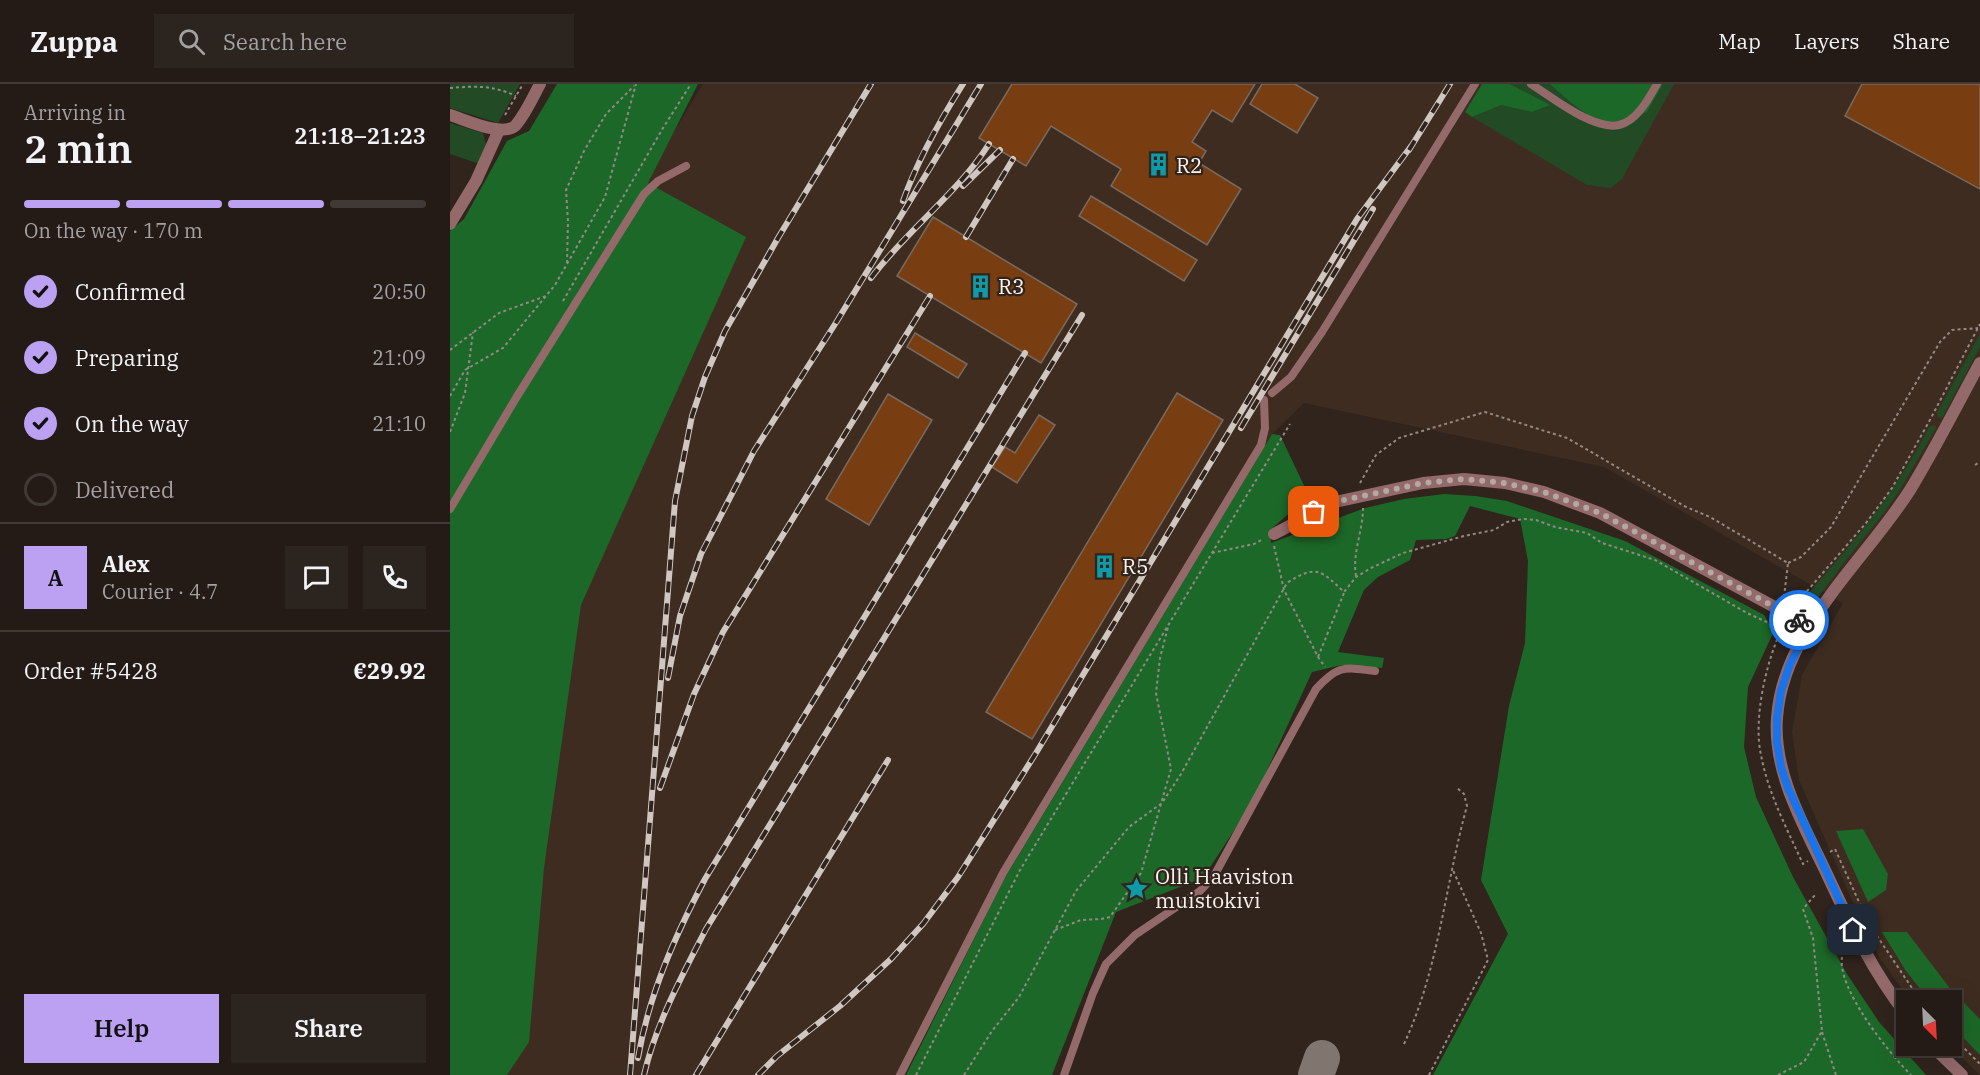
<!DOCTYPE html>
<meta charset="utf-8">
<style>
:root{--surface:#241b16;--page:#2c241f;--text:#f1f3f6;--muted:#a3a1a1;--line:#413935;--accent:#bca0f2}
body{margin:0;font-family:"IBM Plex Serif",serif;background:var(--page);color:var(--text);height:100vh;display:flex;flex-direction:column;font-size:22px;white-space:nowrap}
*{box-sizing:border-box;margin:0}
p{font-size:20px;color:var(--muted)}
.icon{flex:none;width:33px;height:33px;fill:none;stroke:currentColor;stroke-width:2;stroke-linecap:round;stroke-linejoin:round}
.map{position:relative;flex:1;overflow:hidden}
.sheet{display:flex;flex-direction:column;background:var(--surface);width:450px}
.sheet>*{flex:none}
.needle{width:39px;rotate:156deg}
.fabs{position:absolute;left:1446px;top:906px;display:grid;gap:12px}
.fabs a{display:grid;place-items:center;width:66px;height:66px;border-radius:0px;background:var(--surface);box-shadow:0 6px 24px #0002,0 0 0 2px var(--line);font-size:30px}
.pin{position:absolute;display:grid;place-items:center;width:51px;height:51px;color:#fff;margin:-26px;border-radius:12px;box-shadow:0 3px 9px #0006}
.courier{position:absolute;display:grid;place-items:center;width:60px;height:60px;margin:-30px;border:4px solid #1a73e8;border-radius:50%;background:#fff;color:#222;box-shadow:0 2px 8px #0007}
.head em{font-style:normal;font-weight:600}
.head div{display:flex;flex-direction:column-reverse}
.head{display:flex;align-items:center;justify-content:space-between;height:102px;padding:0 24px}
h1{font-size:39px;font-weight:600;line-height:45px}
.bar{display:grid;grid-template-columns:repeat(4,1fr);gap:9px 6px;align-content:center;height:72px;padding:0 24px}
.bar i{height:8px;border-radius:4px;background:var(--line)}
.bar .active{background:var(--accent)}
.bar p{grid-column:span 4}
.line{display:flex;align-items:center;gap:15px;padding:0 24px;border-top:2px solid var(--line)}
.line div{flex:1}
.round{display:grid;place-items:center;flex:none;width:63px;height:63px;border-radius:0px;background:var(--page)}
ol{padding:0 24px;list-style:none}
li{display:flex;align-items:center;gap:18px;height:66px}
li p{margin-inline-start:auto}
li .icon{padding:6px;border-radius:50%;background:var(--accent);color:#111;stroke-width:4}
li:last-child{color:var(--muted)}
li i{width:33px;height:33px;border:3px solid var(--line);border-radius:50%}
.button{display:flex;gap:12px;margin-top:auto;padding:12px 24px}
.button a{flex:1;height:69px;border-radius:0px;background:var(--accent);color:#111;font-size:24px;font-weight:600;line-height:69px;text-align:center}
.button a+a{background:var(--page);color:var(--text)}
header{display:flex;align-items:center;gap:36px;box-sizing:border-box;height:84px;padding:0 30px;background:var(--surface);border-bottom:2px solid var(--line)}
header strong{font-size:28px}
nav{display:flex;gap:33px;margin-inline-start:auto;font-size:21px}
.search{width:420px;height:54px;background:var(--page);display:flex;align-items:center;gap:15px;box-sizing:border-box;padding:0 21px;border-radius:0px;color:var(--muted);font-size:22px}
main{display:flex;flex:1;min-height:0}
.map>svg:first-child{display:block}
.built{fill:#3e2c20}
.green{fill:#214a25}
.forest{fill:#1c6828}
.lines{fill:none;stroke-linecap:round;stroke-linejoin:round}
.taxiway{stroke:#80766f;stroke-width:36}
.building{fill:#783e11;stroke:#786a61;stroke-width:1.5}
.path{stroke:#938983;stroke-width:2;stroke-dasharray:3 3;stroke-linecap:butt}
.service{stroke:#93696a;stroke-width:8}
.minor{stroke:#93696a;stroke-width:12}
.tertiary{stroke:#93696a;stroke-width:12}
.rail-casing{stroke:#d0c7c1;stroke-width:6}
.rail{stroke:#30241d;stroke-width:4;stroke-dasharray:11;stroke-linecap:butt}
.done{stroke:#b3a9a3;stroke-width:6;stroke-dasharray:0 10.8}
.route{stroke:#1a73e8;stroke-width:8}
.labels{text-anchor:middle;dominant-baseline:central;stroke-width:4.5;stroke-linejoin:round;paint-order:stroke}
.poi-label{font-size:21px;fill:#f9f1eb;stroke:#30241d;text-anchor:start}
</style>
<header>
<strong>Zuppa</strong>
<div class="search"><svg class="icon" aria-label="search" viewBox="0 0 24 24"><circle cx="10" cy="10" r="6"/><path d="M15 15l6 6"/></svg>Search here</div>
<nav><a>Map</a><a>Layers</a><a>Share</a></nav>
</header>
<main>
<section class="sheet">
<div class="head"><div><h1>2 min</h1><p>Arriving in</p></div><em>21:18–21:23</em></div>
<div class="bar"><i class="active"></i><i class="active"></i><i class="active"></i><i></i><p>On the way · 170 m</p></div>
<ol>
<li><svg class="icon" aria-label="check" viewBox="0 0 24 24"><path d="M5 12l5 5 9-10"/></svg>Confirmed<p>20:50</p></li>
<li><svg class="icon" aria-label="check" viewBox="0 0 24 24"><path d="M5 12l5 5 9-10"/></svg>Preparing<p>21:09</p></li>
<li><svg class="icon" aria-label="check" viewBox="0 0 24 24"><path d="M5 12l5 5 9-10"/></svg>On the way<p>21:10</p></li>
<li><i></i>Delivered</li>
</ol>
<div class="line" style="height:108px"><b class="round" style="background:var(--accent);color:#111">A</b><div><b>Alex</b><p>Courier · 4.7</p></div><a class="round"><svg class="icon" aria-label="chat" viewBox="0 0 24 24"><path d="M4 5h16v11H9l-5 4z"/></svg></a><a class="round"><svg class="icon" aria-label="phone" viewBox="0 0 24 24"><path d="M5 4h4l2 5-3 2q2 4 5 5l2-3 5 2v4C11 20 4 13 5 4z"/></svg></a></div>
<div class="line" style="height:78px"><div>Order #5428</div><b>€29.92</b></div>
<div class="button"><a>Help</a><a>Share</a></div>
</section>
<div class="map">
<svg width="1530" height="991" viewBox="0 0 1530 991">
<rect width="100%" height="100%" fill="#30241d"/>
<path class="built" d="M253,0H1530V991L1500,962H1502V916H1460L1429,873L1405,823L1349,696L1342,648L1352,591L1393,519L1154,383L854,319L822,350L553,797L455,991H0V416Z"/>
<path class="green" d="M0,0H70L48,39L0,24Z
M1060,0H1100L1124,21L1197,28L1213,0H1224L1172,95L1161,104L1137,101L1022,33L1051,21L1081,28L1099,21Z
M0,39L33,49L36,61L30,80L0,70Z
M1530,250V263L1492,334L1488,333L1487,329Z
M1484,341L1487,342L1450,406L1434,429L1393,480L1367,515L1349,523L1350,519C1399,464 1446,409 1479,343Z"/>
<path class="forest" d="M107,0H248L198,99L296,153L131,521L94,784L79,958L57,991H0V147L14,135L57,57L79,47Z
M1032,0H1060L1100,21L1082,28L1051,21L1022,33L1015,28Z
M1100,0H1213L1197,28C1188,31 1179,36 1170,38C1143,42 1118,16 1100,0Z
M822,350L830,351L859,412L820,446L821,459L915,424L954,415L994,410L1025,412L1057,417L1175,457L1314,531L1324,547L1298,603L1294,663L1306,713L1343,793L1397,890L1429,938L1476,991H983L1058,850L1031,796L1059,622L1075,559L1078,477L1070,435L1020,422L1005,452L996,455L966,456L960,476L928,493L914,506L888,568L934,574L932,584L892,581L862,588L802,719L753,794L666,828L602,991H456L553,797Z
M1413,745L1438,790L1436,806L1418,818L1386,747Z
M1432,848H1457L1502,907L1530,935V971L1502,942V916H1479L1456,887Z"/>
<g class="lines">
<path class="taxiway" d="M866,991L872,974"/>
</g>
<path class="building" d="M562,0H805L782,38L762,26L742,58L756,67L749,79L791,105L757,161L661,102L671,85L601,42L576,82L529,54Z
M812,0H845L868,14L847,49L800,20Z
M1412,0H1530V105L1395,32Z
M641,112L747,176L734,197L629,132Z
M483,133L627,220L591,279L447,192Z
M465,249L517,280L508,294L457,263Z
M727,309L773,336L582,655L536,628Z
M438,310L482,336L419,441L376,415Z
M589,331L605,341L567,399L542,383L555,363L565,369Z"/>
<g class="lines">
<path class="path" d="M0,4C26,2 42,1 66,12
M55,31L73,0
M117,179L118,137L116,106L134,67L156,30L184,2
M113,217L213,44L241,0
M0,266L49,229L96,212
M0,312L15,286L53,264L105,201L155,113L186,0
M0,348L15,309L23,248
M1525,381L1530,378
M910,399L926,371L949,354L1035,328L1117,354L1234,422L1260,433L1338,479L1334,513
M824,462L834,506L868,573L875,583
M762,469L804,460L813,455
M1338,479L1351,473L1381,443L1490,258L1502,246L1528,244
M906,492C902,469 913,447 913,424
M1345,521L1416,439L1442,404L1481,334L1530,240
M1332,544C1316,578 1303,635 1311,671C1318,709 1337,745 1353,780L1358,777
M868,573L894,509
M1380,768L1385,765L1419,840L1470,916
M605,846L631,836L651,835L660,833L691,789L721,685L706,609L710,574L718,543
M1392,873C1387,905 1439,969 1461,991
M1372,948L1386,991
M1502,952L1530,980
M954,960C989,885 995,801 1017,722L1014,710L1007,704
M466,991L570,786L840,340
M514,991L542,947L569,913L626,807L679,743L712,719L731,690L837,499C866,480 871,486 894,508L906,493L921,484L953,469L1014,452L1044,446L1057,438L1073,435L1086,436L1105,443L1137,449L1152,459L1205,476L1297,529L1332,545
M979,991L1038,876L1031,849L1002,784
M1328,991L1354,978L1372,947L1363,854L1353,825L1365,811"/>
<path class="service" d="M1081,0C1102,13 1144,47 1169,41C1187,37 1199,14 1207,0
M822,309L841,293L872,248L1025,0
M0,425L66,314L194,110L208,97L236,82
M450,991L553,789L811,361L815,344L814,316
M614,991L643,909L656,880L685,851L750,807L764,792L866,605C888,581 894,583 925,587"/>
<path class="minor" d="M0,31C16,36 54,54 66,41C76,29 83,13 90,0
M0,140L26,97L49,46
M824,450L885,418L973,399L1014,395L1055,399L1094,408L1150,429L1360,542"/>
<path class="tertiary" d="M1456,930C1421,886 1398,835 1374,784C1352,738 1323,687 1327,634C1333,545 1415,477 1460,406C1485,365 1507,321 1530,279
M1482,962L1512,991"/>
<defs>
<path id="rail" d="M959,66L1000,0
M513,102L550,66
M453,117C468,75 489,38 513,0
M516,153L563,75
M421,194C457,146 507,110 539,60
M791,344L923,125
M218,594L230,532L251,470L304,367L387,237L531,0
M210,704L244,610L273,548L480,212
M188,974C199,910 225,852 255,795L575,269
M180,991L225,417L242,332L255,293L275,247L328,154L421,0
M194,991C206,939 232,892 256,845L632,231
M246,991L438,676
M308,991L327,972L390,922L441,875L473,840L508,793L586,669L907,135L962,61"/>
</defs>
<use href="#rail" class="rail-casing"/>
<use href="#rail" class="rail"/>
</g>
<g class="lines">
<path class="done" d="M864,428L885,418L973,399L1014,395L1055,399L1094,408L1150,429L1349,536"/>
<path class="route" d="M1349,536L1360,542L1340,580L1331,607L1327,634V658L1331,683L1338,704L1403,846"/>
</g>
<defs>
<symbol id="building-bare" viewBox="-9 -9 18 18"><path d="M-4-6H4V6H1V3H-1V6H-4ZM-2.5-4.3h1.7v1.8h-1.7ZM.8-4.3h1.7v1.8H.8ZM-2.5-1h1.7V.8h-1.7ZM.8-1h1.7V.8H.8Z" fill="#0f9aa8" stroke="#30241d" stroke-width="2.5" paint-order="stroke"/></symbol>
<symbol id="sight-bare" viewBox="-9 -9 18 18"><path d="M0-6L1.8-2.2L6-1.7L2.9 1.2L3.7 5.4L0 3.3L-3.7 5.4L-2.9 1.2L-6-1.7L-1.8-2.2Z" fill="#0f9aa8" stroke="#30241d" stroke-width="2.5" paint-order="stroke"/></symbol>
</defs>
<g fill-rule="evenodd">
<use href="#building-bare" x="692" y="64" width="33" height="33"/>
<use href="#building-bare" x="514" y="186" width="33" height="33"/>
<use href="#building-bare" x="638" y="466" width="33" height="33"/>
<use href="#sight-bare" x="670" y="788" width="33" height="33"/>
</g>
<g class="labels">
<g class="poi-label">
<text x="726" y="81">R2</text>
<text x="548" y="202">R3</text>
<text x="672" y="482">R5</text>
<text x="705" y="792">Olli Haaviston<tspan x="705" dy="24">muistokivi</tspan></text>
</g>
</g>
</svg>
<div class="fabs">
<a><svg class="needle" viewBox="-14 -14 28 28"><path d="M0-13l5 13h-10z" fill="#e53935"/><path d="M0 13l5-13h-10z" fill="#a3a1a1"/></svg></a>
</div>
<div class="pin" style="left:864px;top:428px;background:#ea580c"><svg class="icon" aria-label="bag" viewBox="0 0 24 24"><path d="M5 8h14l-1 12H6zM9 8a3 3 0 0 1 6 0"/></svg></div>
<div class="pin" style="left:1403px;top:846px;background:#1f2937"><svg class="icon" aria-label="home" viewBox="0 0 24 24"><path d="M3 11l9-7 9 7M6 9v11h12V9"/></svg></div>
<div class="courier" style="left:1349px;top:536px"><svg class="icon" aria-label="bike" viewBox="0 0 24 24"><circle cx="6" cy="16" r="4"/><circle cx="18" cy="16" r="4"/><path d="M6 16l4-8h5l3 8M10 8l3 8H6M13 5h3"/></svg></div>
</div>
</main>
